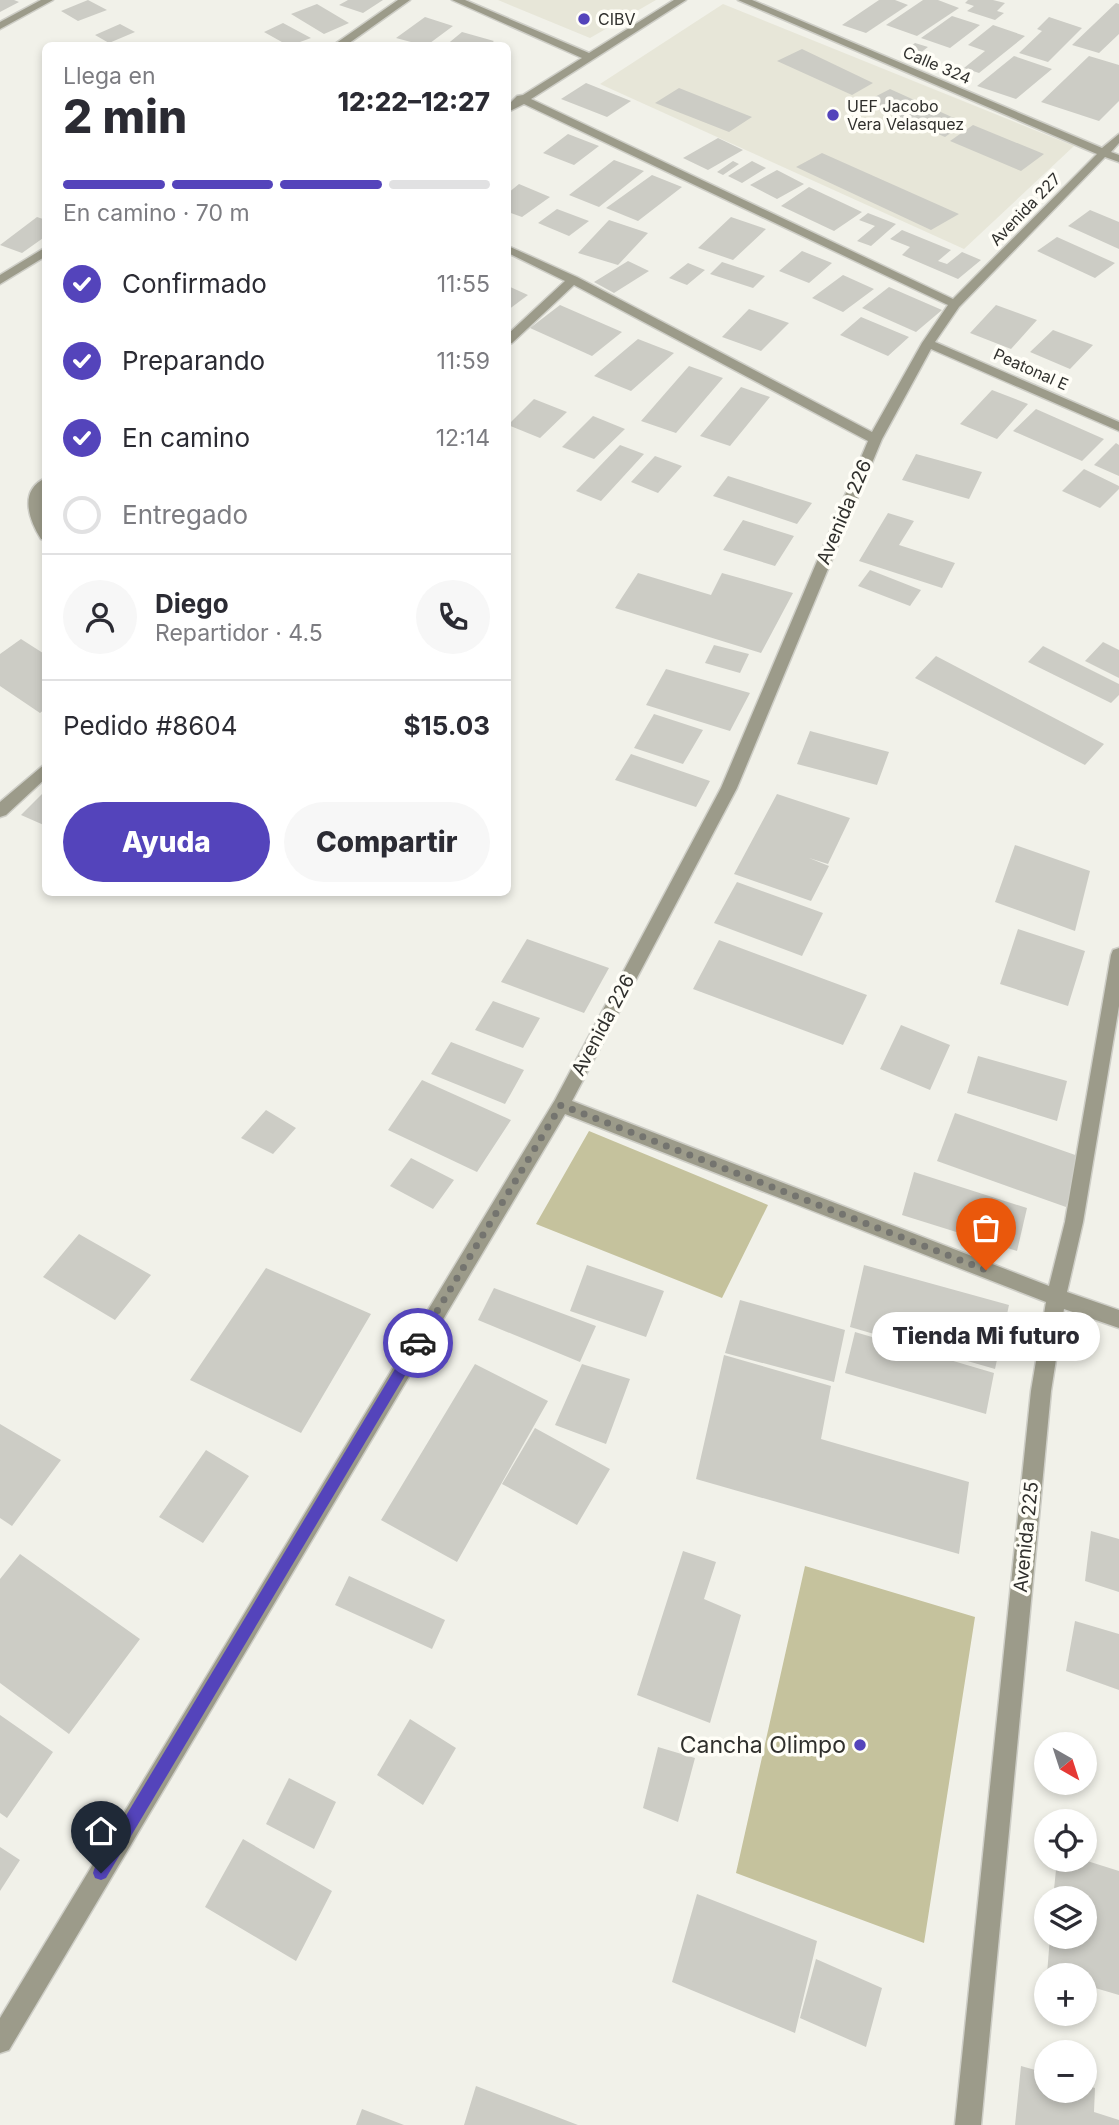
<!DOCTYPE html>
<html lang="es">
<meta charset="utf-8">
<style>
:root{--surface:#fff;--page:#f7f7f7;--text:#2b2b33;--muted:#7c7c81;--line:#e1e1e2;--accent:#5444bb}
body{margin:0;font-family:Inter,sans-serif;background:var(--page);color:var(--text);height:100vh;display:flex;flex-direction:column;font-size:26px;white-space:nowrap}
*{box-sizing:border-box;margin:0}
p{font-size:23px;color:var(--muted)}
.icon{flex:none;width:38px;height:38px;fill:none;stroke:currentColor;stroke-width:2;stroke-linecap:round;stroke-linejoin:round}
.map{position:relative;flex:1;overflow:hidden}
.drawer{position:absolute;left:42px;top:42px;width:469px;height:854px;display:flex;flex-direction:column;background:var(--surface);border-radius:10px;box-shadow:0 4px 10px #0003}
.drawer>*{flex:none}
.needle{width:46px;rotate:141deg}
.controls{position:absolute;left:1034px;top:1732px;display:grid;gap:14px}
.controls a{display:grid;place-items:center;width:63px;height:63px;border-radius:50%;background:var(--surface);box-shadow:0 4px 10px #0003;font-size:35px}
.pin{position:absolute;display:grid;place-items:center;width:60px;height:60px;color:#fff;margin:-72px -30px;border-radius:50% 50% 50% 0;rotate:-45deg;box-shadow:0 0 7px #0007}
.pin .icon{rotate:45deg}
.courier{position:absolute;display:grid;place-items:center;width:70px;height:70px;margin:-35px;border:5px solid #5444bb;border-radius:50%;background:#fff;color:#222;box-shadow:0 2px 9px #0007}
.bubble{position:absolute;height:49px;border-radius:24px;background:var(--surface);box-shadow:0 4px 10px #0003;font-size:23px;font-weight:800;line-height:49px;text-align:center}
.overview em{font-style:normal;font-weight:800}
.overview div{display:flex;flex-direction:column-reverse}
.overview{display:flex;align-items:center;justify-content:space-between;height:119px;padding:0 21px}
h1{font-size:46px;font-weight:800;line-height:52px}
.bar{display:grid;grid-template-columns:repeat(4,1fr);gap:10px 7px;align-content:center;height:84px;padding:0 21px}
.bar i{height:9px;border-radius:5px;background:var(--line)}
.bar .current{background:var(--accent)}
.bar p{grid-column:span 4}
.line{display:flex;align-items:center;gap:18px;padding:0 21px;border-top:2px solid var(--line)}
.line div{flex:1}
.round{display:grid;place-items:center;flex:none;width:74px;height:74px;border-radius:37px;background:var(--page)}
ol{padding:0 21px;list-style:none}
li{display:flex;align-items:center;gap:21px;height:77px}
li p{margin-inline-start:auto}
li .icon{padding:7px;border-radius:50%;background:var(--accent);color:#fff;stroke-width:4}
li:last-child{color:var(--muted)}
li i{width:38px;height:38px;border:4px solid var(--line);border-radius:50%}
.action{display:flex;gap:14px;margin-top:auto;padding:14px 21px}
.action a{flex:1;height:80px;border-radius:42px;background:var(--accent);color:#fff;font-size:28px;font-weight:800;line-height:80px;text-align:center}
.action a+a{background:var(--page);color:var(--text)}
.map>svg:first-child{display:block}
.built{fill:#e7e6d8}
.green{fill:#c5c29d}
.building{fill:#ccccc5}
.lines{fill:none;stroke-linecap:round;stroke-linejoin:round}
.street-casing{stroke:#cecec7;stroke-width:3}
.street{fill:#9c9b8a;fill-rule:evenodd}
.route{fill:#5444bb}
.done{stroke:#74746f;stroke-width:7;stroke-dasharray:0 12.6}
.poi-dot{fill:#5444bb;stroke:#fffef7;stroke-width:2.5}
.labels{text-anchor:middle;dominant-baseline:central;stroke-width:7;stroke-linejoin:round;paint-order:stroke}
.far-poi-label{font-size:16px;fill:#30302d;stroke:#fffef7;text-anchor:start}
.far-street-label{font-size:16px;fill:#30302d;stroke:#fffef7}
.street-label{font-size:19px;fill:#30302d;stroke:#fffef7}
.near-poi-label{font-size:23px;fill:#30302d;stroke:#fffef7;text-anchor:end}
</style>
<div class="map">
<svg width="1119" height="2125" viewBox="0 0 1119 2125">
<rect width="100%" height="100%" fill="#f1f1e9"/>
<path class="built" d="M498,0H656L590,38Z
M723,4L1074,146L964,249L600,84Z"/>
<path class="green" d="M589,1131L768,1205L722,1298L536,1224Z
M805,1566L975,1617L924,1943L736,1873Z"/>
<path class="building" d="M0,0H14L19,2L0,12Z
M88,0L107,10L78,21L61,11Z
M348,0H383L363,13L339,5Z
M879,0H895L908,5L866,33L842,25Z
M923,0H938L959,8L917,36L886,25Z
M968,0H993L1005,3L997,11L1004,13L995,20L967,11L974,6L965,3Z
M1116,3L1119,4V34L1099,53L1072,45Z
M317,4L349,23L324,34L291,14Z
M952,16L980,25L950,48L921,38Z
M425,17L453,26L426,46L396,38Z
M1049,17L1082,28L1048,62L1019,53L1042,31L1037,29Z
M283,23L311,38L289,46L264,32Z
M120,24L135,32L109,43L95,35Z
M993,25L1025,36L979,73L964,68L985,51L968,45Z
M462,32L494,41L488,46H445Z
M915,43L928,47L916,56L904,52Z
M802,49L873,83L852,95L777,61Z
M1014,56L1052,69L1016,99L977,86Z
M1089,56L1119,65V101L1099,121L1041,102Z
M586,83L631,101L607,117L561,99Z
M679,88L752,117L729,132L655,103Z
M890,89L965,123L945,137L865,102Z
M973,125L1044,154L1021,171L950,141Z
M568,134L599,146L574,165L543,153Z
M718,138L743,150L708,170L683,158Z
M822,153L959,214L931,230L796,167Z
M614,160L644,171L599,207L569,195Z
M733,161L739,164L723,175L717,172Z
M752,161L766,168L742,183L728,176Z
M777,170L804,184L777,199L750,185Z
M652,175L682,187L638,221L606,208Z
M519,184L550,197L522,217L508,212V193Z
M809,187L862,212L834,231L781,206Z
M557,209L589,221L569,236L538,223Z
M1090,210L1119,222V249L1068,226Z
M868,213L896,224L871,246L857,241L875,226L859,220Z
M37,217L46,220V236L22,253L0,245Z
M731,217L766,229L733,260L698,248Z
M609,220L648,233L618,265L578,253Z
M902,230L951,250L938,261L947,264L962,252L981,260L958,279L902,255L910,247L890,239Z
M1057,237L1115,263L1095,278L1037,251Z
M802,251L832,263L809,283L779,271Z
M628,261L649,271L614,293L594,282Z
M722,262L765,276L753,288L710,274Z
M688,263L705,270L687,285L669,278Z
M843,275L874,289L843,312L812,298Z
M508,286L528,295L508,310Z
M889,287L942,310L916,332L862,308Z
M560,305L622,332L592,356L530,328Z
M996,305L1037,320L1011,349L970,333Z
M749,309L789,323L761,351L722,337Z
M861,317L909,337L888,356L840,335Z
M1053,330L1093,345L1070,369L1030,352Z
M638,339L674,353L631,391L594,376Z
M689,366L723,378L676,433L641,421Z
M741,387L770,397L730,446L700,436Z
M992,390L1028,404L997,439L960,424Z
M534,399L567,412L540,438L508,425Z
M1036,409L1104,439L1082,461L1013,431Z
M593,416L625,429L594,459L562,447Z
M1116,443L1119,445V476L1094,465Z
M620,445L644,454L601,501L576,491Z
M916,454L982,472L969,499L902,480Z
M655,456L682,466L658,493L631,482Z
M1084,469L1119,486V489L1100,508L1062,491Z
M728,476L812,503L797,524L713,496Z
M888,513L914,521L899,545L955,563L942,588L859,561Z
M743,520L794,536L775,566L723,550Z
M870,570L921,590L910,606L858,586Z
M638,573L711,595L722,573L793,593L761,653L615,608Z
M21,639L46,655V708L40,713L0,686V654Z
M1103,642L1119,650V678L1085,661Z
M714,645L749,654L740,673L705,663Z
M1043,646L1119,684V695L1111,703L1028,662Z
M936,656L1104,744L1085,765L915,678Z
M666,669L750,693L730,731L646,705Z
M654,714L703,730L683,764L634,748Z
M810,731L889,752L877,785L797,764Z
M631,754L710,781L696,807L615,780Z
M46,790V826L21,815Z
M777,794L850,818L828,864L809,858L829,866L811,901L734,874Z
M1015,845L1090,871L1075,931L995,902Z
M737,882L823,913L802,956L714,923Z
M1018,929L1085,951L1068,1006L1000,984Z
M527,939L609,968L584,1013L501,982Z
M719,940L867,995L843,1045L693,989Z
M493,1001L540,1018L523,1048L475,1030Z
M901,1025L950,1045L930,1090L880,1069Z
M451,1042L524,1070L505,1104L431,1074Z
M978,1056L1067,1081L1057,1121L967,1093Z
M422,1080L511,1120L477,1172L388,1130Z
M266,1110L296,1128L273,1154L241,1138Z
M955,1113L1081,1157L1066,1207L937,1161Z
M411,1158L454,1180L433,1209L390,1186Z
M914,1172L1027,1208L1017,1251L902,1215Z
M79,1234L151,1275L115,1320L43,1277Z
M587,1265L664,1291L646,1337L570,1311Z
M864,1265L1009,1305L995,1369L850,1327Z
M266,1268L371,1314L301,1433L190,1380Z
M494,1288L596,1326L580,1362L478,1320Z
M740,1300L845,1330L834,1382L725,1353Z
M855,1332L994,1373L986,1414L845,1373Z
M724,1355L831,1386L821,1439L969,1482L959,1554L696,1479Z
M475,1364L548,1401L457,1562L381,1520Z
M582,1364L630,1379L606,1444L555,1425Z
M0,1424L61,1460L12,1526L0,1518Z
M535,1428L610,1469L577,1525L502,1484Z
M206,1450L249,1476L203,1543L159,1517Z
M1091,1531L1119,1539V1592L1085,1581Z
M683,1551L716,1562L704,1599L741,1615L710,1723L637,1695Z
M20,1554L140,1639L69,1734L0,1683V1579Z
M349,1576L445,1620L432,1649L335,1605Z
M1075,1621L1119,1634V1690L1066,1671Z
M0,1715L53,1752L7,1818L0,1813Z
M410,1719L456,1748L423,1805L377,1775Z
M658,1747L695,1758L678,1822L643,1808Z
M289,1778L336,1802L314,1849L266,1824Z
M243,1839L332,1891L296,1961L205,1907Z
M0,1847L20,1860L0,1891Z
M1057,1860H1084L1119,1871V1995L1085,1985V1976L1047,1974L1050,1937H1085V1899H1053Z
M697,1894L817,1941L795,2033L672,1982Z
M816,1959L882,1988L866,2047L800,2018Z
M1021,2066L1046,2073V2091H1085V2085L1095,2088L1094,2112L1119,2120V2125H1015Z
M476,2086L578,2125H464Z
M362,2109L404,2125H356Z"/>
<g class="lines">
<defs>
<path id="street" d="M41,0H53L0,29V22Z
M398,0H410L345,46H332Z
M452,0H465L589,53L674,0H686L531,99L953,299L1097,154L738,0H752L1102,148L1119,134V143L1111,152L1119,155V162L1105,157L959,307L935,342L1119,422V431L931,349L882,439L737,788L572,1101L1049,1286L1065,1222L1111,955L1113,950L1119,948V1006L1083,1222L1067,1292L1119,1310V1328L1064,1309L1051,1391L981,2125H955L1031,1391L1046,1302L565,1114L9,2050L0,2053V2018L555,1100L721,788L868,441L574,285L512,343L508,344V334L565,281L508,253V246L577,277L872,432L922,343L948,305L524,104L508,112V105L517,96L523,95L582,58Z
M46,247V256L0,284V275Z
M46,478V492L42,497L46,540L41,539C29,520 18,490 46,478Z
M46,763V778L6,815L0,817V802Z"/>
</defs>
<use href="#street" class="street-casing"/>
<use href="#street" class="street"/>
</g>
<path class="route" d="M418,1337L424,1343L422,1347L106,1878L101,1880L95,1878L93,1873L95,1867L413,1339Z"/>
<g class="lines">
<path class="done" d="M418,1343L561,1105L986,1270"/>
</g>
<g class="poi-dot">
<circle cx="584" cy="19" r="7"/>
<circle cx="833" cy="115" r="7"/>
<circle cx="860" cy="1745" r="7"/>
</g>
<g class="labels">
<g class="far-poi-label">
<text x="598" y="19">CIBV</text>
<text x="847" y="106">UEF Jacobo<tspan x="847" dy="18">Vera Velasquez</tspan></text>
</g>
<g class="far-street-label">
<text transform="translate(937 65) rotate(23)">Calle 324</text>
<text transform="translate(1025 209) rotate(-46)">Avenida 227</text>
<text transform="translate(1031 369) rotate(24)">Peatonal E</text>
</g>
<g class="street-label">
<text transform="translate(844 512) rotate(-67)">Avenida 226</text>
<text transform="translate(603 1025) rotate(-62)">Avenida 226</text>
<text transform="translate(1026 1537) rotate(-84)">Avenida 225</text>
</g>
<g class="near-poi-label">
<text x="846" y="1745">Cancha Olimpo</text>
</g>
</g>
</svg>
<div class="controls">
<a><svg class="needle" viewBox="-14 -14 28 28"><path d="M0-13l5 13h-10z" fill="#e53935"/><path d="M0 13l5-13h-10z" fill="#7c7c81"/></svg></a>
<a><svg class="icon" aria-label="locate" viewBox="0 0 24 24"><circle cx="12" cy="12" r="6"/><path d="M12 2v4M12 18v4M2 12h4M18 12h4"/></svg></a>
<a><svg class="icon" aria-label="layers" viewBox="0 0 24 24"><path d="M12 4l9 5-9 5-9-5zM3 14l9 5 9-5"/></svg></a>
<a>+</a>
<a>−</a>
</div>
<div class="pin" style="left:986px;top:1270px;background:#ea580c"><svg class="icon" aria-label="bag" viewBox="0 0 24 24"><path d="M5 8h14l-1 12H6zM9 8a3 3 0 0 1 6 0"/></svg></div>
<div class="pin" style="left:101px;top:1873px;background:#1f2937"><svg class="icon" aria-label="home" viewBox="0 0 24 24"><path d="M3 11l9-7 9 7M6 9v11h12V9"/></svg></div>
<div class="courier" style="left:418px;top:1343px"><svg class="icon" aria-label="car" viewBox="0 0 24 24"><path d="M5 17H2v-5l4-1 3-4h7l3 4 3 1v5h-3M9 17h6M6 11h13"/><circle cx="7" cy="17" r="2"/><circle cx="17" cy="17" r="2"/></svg></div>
<div class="bubble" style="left:872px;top:1312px;width:228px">Tienda Mi futuro</div>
<section class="drawer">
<div class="overview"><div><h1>2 min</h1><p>Llega en</p></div><em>12:22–12:27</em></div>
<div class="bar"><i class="current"></i><i class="current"></i><i class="current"></i><i></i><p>En camino · 70 m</p></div>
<ol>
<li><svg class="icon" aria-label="check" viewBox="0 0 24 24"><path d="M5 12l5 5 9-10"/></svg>Confirmado<p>11:55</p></li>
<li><svg class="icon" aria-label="check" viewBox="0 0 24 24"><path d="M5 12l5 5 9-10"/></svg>Preparando<p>11:59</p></li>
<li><svg class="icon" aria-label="check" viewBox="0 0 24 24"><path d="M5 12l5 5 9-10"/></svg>En camino<p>12:14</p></li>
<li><i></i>Entregado</li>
</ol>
<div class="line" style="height:126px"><a class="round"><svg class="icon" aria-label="person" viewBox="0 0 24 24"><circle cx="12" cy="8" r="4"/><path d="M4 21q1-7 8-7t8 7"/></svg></a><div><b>Diego</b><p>Repartidor · 4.5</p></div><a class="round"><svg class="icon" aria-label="phone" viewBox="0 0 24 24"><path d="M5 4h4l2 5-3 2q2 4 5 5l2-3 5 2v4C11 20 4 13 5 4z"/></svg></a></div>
<div class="line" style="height:91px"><div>Pedido #8604</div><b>$15.03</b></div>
<div class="action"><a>Ayuda</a><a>Compartir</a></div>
</section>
</div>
